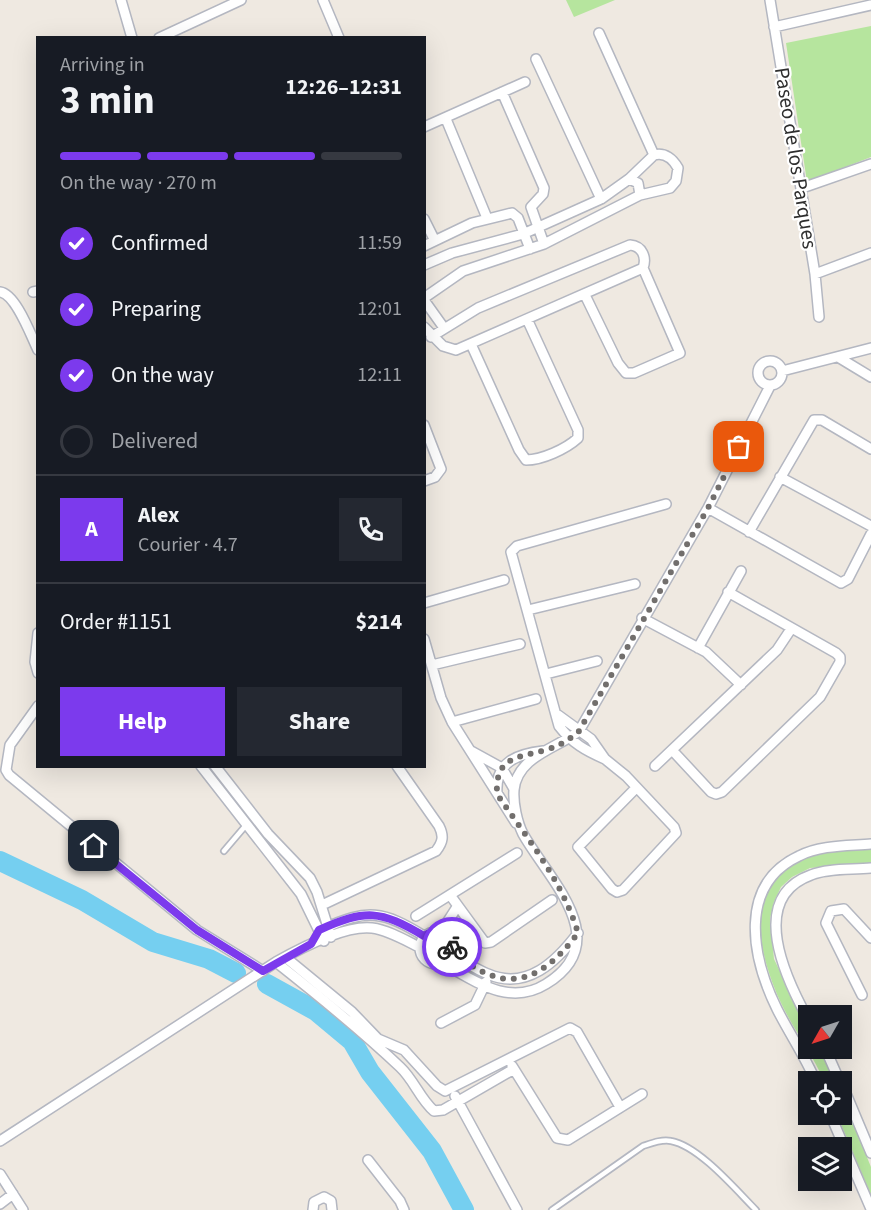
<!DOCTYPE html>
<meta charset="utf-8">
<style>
:root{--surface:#171b24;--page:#242831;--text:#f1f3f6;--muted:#9ea1a6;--line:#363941;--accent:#7c3aed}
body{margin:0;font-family:"Source Sans 3",sans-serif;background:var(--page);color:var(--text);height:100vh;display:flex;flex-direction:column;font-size:22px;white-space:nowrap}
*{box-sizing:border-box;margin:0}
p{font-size:20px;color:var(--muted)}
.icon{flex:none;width:33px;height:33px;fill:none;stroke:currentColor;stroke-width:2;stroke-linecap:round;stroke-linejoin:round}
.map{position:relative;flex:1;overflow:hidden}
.side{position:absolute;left:36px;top:36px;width:390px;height:732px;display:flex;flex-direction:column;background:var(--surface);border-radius:0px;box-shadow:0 6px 24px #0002}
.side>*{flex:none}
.needle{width:39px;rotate:231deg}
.tools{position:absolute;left:798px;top:1005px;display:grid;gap:12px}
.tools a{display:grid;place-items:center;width:54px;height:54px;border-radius:0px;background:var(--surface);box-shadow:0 6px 24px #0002;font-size:30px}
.pin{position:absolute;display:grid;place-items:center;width:51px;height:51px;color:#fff;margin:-26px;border-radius:12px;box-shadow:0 3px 9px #0006}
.courier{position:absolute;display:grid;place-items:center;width:60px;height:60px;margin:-30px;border:4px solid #7c3aed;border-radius:50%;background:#fff;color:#222;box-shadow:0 2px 8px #0007}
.overview em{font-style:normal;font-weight:700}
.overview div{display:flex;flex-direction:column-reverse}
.overview{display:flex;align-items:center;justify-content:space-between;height:102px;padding:0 24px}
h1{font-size:39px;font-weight:700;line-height:45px}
.bar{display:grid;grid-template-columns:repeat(4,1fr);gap:9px 6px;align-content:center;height:72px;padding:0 24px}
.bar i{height:8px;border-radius:4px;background:var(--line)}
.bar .active{background:var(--accent)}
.bar p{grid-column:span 4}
.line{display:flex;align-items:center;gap:15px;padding:0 24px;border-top:2px solid var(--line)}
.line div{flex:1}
.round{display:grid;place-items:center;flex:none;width:63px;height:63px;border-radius:0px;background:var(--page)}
ol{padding:0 24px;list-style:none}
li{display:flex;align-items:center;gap:18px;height:66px}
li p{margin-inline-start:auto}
li .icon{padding:6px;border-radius:50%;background:var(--accent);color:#fff;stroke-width:4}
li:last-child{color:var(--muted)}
li i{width:33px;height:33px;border:3px solid var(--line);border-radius:50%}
.button{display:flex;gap:12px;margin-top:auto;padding:12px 24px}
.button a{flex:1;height:69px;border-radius:0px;background:var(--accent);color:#fff;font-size:24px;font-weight:700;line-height:69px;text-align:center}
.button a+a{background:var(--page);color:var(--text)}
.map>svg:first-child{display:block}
.green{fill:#b6e59e}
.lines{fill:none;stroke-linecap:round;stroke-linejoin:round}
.river{stroke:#75cff0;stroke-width:20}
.lane-casing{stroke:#b4b7c1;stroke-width:8}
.street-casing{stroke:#b4b7c1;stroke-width:12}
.lane{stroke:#fff;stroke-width:4.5}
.street{stroke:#fff;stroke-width:9}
.done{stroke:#726f6d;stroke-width:6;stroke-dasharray:0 10.8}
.route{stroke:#7c3aed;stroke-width:8}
.labels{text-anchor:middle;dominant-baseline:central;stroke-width:4.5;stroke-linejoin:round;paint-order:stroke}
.street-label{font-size:21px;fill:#2e2e2e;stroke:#fff}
</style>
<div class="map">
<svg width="871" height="1210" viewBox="0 0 871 1210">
<rect width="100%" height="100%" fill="#efe9e1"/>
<path class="green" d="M566,0H615L574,17Z
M871,26V157L807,182L786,43Z
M871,847V863L810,868L792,877L781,887L774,902L770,919L774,959L808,1030V1048L819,1049L836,1081H824C812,1053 793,1029 780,1001C759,954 740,883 803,858C823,850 850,849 871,847Z
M842,1096L871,1167V1195L837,1115L842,1114Z"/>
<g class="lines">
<path class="river" d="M0,861L82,900L153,942L209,959L236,973
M267,984L316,1011L352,1041L370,1072L432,1151L464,1210"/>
<defs>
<path id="lane" d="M224,851L247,824
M552,1210L643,1146C652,1143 662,1139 671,1141C699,1146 736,1190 756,1210"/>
<path id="street" d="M121,0L132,38
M323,0L339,38
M770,0L815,274L819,317
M774,27L871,5
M599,33L654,155
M159,38L241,0
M536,59L601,199
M502,92L544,188L543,194L531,207L544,244
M446,119L487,218
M424,127L525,82
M629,179L638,183L640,195
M802,188L871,164
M424,219L434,239
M424,246L472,223L512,213L518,218L530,249
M424,265L452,253L523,234L601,199L629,179L654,155C665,152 673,159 678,168L676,181L670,188L640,195L544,244L463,271L424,298
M815,274L871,253
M0,292C16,294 31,336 38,350
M33,292L38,291
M424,300L444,328
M424,327L443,346L456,350L643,268
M431,337L478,308L630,245C642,246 647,257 643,268L680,353L634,373H626L618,363L585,295
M471,344L519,450L526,460C542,460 566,449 578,438V430L527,319
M838,357L871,377
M758 373a12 12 0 1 1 24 0a12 12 0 1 1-24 0Z
M782,371L871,348
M424,425L441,469L435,477L424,481
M780,477L871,526
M708,508L841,583L848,579L871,534
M749,532L814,420H822L871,449
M424,603L504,580
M528,610L635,584
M642,618L706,652L741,685
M38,633L35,662L38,673
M424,639L441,698L452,722L516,823
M698,648L741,571
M432,665L520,644
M546,674L597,661
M38,706L10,745L6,770L9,775L197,930L263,971
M558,715L591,739L605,759L626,776L674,827L676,833L623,890L617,892L612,889L578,847L636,788
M452,722L536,699
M672,750L711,792L716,794L722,792L820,697L840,662V657L836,653L728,592
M471,751L502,768L514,789
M605,759C586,751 572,743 559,726L511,552L517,546L666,504
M201,766L301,894L324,941
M215,766L268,834L310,878L317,892L331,937
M655,766L777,650L791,629
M497,793C495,762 517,754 543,751
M450,895L485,943L491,942L552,900
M322,905L436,851C443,842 444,836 439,826L397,766
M416,916L517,853
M323,929C368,908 383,911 424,936
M420 948a16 16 0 1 1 32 0a16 16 0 1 1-32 0Z
M441,932L457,907
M451,954C463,960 475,969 488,974C527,991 557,961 578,933
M285,957L352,1012L378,1039L404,1050L437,1086L445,1091L570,1028L577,1032L620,1107
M276,962C319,996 361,1030 400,1067C414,1080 420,1099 434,1111L443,1110L514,1069
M442,963C475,981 509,1007 546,984C616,941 549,880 523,834C517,822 513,803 514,790C517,756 558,748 579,731L708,508L770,386
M862,995L826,923L831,911L844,909L871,938
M808,1019C786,979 747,898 811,875C828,868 852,870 871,868
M441,1023L475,1005L486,982
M825,1048L840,1082
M512,1066L557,1138L568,1140L642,1094
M816,1082C805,1056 789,1033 777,1009C752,958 737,885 799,856C820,845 848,846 871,844
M842,1084L871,1153
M455,1096L517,1210
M830,1114L871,1209
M0,1141L276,962C299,949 345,925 372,928C388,930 405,940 419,947
M368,1160L400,1201L404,1210
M0,1174L23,1210
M0,1204L13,1194
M313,1210L314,1202L324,1197L331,1201L332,1210"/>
</defs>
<use href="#lane" class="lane-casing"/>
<use href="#street" class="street-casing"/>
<use href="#lane" class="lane"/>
<use href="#street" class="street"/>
</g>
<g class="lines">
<path class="done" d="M452,947L451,954C463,960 475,969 488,974C527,991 557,961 578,933C563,882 527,838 497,794C495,756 518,758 546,750C559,746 569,740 579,731L708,508L739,447"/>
<path class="route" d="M94,846L197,930L263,971L311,944L319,930C366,909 380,910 424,936C436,928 449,932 452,947"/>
</g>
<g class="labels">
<g class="street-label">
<text transform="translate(796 158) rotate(81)">Paseo de los Parques</text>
</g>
</g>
</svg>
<div class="tools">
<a><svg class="needle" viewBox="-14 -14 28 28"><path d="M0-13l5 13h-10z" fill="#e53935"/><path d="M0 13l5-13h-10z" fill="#9ea1a6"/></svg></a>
<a><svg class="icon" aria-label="locate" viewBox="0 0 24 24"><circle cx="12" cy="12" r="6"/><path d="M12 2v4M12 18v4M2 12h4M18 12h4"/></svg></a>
<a><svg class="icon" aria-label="layers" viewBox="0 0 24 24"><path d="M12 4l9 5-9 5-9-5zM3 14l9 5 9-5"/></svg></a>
</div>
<div class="pin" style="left:739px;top:447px;background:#ea580c"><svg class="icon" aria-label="bag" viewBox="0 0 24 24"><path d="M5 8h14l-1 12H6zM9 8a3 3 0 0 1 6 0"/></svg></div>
<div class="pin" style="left:94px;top:846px;background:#1f2937"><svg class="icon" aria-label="home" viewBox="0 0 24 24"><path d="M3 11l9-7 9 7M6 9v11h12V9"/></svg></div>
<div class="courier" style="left:452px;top:947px"><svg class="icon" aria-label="bike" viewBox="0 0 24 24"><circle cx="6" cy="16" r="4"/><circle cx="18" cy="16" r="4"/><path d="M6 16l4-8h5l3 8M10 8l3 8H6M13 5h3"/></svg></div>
<section class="side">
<div class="overview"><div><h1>3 min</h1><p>Arriving in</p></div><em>12:26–12:31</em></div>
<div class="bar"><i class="active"></i><i class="active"></i><i class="active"></i><i></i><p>On the way · 270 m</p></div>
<ol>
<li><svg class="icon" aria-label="check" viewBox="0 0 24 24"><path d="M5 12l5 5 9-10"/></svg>Confirmed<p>11:59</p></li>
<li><svg class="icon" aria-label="check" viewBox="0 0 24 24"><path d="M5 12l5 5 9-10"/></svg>Preparing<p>12:01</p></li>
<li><svg class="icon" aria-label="check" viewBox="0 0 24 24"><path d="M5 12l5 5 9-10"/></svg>On the way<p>12:11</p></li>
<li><i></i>Delivered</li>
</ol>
<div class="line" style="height:108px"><b class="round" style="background:var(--accent);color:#fff">A</b><div><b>Alex</b><p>Courier · 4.7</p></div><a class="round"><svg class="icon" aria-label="phone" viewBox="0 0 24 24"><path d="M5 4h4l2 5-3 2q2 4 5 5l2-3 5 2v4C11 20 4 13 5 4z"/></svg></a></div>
<div class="line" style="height:78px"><div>Order #1151</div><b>$214</b></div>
<div class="button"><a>Help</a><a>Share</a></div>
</section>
</div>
